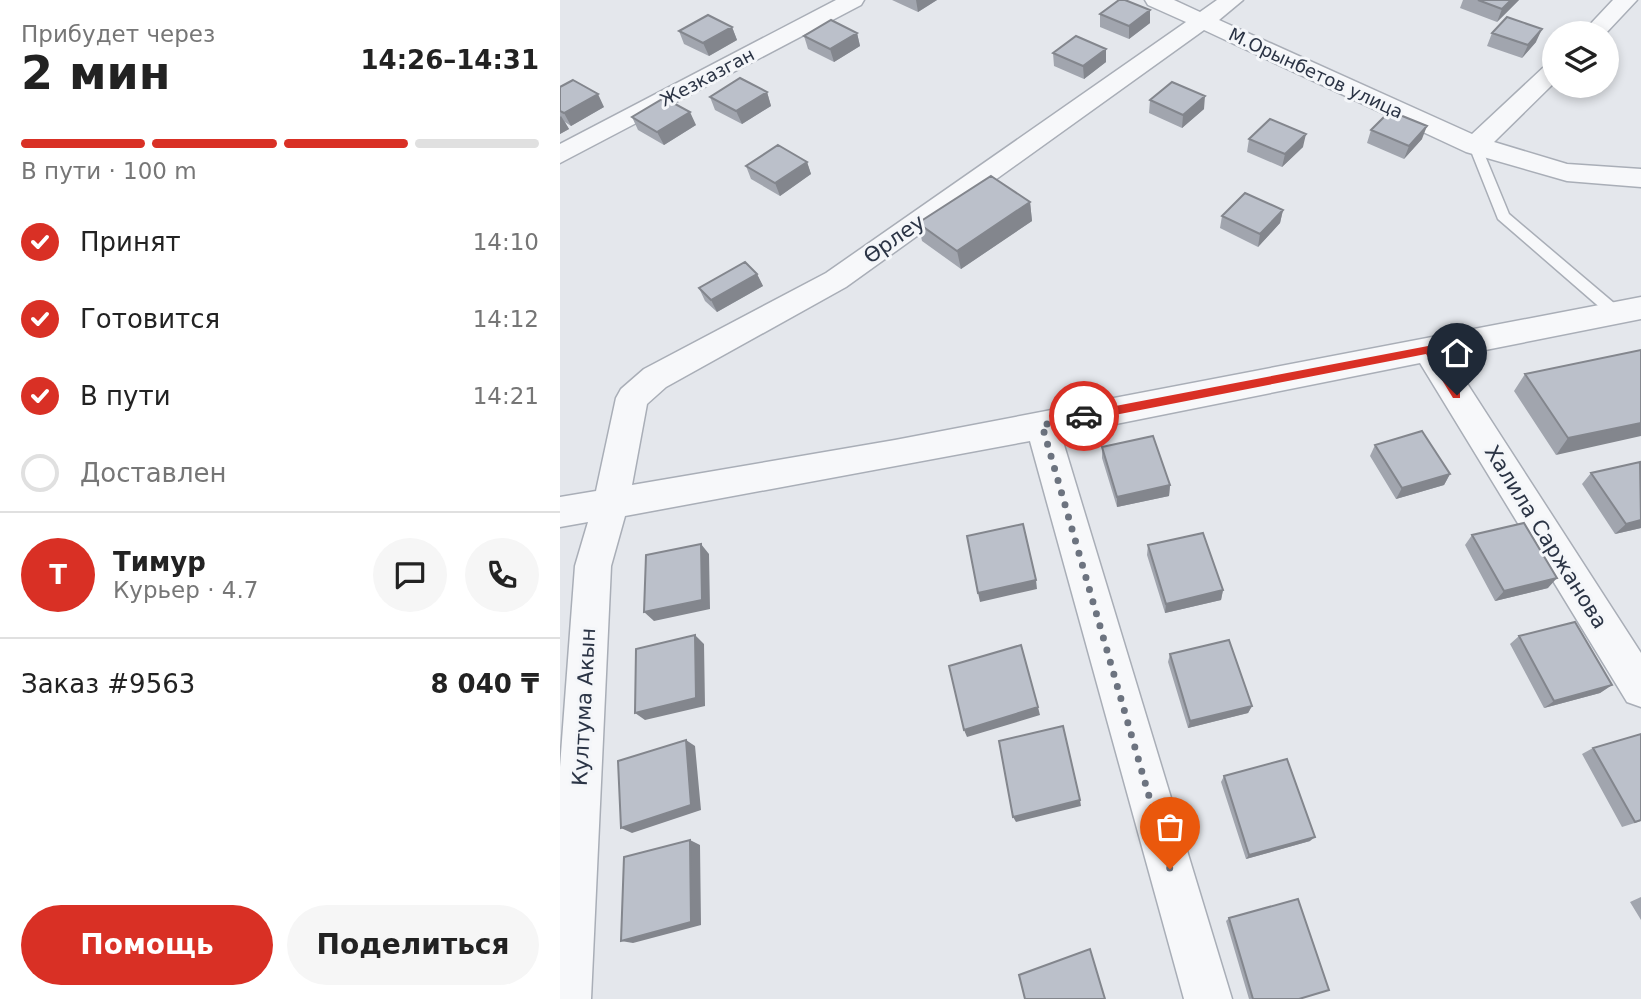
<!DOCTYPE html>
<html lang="ru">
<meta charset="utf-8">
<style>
:root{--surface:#fff;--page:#f6f6f6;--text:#222;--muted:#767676;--line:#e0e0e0;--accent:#d93025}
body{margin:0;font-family:"DejaVu Sans",sans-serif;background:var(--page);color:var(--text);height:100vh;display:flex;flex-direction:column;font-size:26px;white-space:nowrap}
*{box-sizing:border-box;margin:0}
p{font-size:23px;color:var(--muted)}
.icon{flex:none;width:38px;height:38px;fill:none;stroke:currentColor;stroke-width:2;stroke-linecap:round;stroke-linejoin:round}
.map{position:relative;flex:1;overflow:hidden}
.side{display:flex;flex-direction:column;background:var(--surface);width:560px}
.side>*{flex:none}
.tools{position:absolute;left:982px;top:21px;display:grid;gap:14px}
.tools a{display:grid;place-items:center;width:77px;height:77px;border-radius:50%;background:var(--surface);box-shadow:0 4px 10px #0003;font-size:35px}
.pin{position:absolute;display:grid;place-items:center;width:60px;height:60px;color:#fff;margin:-72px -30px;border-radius:50% 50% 50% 0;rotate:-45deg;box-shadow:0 0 7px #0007}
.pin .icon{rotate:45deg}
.courier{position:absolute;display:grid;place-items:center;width:70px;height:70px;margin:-35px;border:5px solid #d93025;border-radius:50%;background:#fff;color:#222;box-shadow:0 2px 9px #0007}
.overview em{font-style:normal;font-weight:800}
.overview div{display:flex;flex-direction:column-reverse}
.overview{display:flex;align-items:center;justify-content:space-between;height:119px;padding:0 21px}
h1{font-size:46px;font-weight:800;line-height:52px}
.bar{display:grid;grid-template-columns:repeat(4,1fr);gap:10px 7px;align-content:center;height:84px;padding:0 21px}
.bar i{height:9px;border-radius:5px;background:var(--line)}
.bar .on{background:var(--accent)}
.bar p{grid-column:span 4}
.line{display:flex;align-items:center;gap:18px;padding:0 21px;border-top:2px solid var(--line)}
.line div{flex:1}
.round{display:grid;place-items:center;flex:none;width:74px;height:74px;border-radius:37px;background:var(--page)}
ol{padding:0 21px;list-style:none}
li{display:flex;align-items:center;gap:21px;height:77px}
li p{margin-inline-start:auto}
li .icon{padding:7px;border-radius:50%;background:var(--accent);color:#fff;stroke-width:4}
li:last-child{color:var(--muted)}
li i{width:38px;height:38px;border:4px solid var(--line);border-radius:50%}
.cta{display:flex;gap:14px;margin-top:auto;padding:14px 21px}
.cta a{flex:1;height:80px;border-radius:42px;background:var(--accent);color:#fff;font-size:28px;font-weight:800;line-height:80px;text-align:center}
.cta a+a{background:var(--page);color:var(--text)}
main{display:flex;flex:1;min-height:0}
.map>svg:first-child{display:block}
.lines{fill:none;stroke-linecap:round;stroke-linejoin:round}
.lane-casing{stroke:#a9aeb7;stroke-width:3}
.street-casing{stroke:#a9aeb7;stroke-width:3}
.lane{fill:#f7f8fa;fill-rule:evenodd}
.street{fill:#f7f8fa;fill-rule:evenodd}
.wall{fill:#a1a5ae}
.shaded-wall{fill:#83868d}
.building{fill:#bbc0ca;stroke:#83868d;stroke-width:2}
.route{fill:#d93025}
.done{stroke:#6c737f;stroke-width:7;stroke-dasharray:0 12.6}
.labels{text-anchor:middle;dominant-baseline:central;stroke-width:6;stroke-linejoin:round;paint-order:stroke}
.far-street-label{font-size:18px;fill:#2b3445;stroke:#f4f6f9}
.street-label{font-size:21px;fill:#2b3445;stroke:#f4f6f9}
</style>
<main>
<section class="side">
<div class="overview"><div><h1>2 мин</h1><p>Прибудет через</p></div><em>14:26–14:31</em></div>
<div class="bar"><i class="on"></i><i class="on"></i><i class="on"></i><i></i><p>В пути · 100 m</p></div>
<ol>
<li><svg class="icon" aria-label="check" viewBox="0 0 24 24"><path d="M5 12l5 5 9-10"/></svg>Принят<p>14:10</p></li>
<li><svg class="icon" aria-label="check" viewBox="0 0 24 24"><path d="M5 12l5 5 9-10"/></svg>Готовится<p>14:12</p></li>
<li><svg class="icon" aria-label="check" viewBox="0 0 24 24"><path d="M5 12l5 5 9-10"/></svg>В пути<p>14:21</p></li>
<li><i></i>Доставлен</li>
</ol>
<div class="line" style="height:126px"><b class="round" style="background:var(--accent);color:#fff">Т</b><div><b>Тимур</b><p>Курьер · 4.7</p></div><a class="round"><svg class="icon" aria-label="chat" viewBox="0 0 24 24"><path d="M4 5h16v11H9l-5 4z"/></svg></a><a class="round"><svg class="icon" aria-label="phone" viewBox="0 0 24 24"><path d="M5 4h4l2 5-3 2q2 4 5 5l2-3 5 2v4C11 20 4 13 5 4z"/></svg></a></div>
<div class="line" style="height:91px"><div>Заказ #9563</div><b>8 040 ₸</b></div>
<div class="cta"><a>Помощь</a><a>Поделиться</a></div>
</section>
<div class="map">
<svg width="1081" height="999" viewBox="0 0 1081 999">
<rect width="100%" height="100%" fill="#e4e7ec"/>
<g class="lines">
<defs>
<path id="lane" d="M915,142L921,146L949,214L1061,309L1064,313L1061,317H1051L938,219L909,146Z"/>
<path id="street" d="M276,0H304L301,5L0,163V144Z
M585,0H614L640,12L657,0H683L659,20L912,134L986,65L994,63V83L934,142L1007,164L1081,169V187L1007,181L906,152L644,30L286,287L106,387L87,404L72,485L335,440L1081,297V319L890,357L1081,653V707L1067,702L860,363L501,435L672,999H624L470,441L65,516L51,566L31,999H0V767L15,566L28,522L0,527V497L36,491L56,398L61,389L84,369L266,273L626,22L588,5Z
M1053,0H1077L1046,33H1022Z"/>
</defs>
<use href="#lane" class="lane-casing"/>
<use href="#street" class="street-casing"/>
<use href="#lane" class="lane"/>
<use href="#street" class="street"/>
</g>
<path class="wall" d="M332,0H377L358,12Z
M903,0H959L937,22L900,8Z
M540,14L590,23L569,39L540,27Z
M172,27L177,40L149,56L124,44L119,31Z
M297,33L300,46L274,62L248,49L244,36Z
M932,33L976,42L962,58L927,46Z
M493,53L546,62L524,79L494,66Z
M0,87L44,107L11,126L5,122L9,129L0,134Z
M207,92L211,106L182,124L155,110L150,97Z
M590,100L644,109L622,128L589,113Z
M72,117L136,125L104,145L78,130Z
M811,130L862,139L844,159L807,143Z
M689,139L743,147L722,167L687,152Z
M247,162L251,174L220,196L191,179L186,166Z
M470,202L472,221L401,269L362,241L358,223Z
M723,210L720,223L698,247L660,228L662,216Z
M197,274L203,286L157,312L145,301L139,288Z
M1081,350L996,455L954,391L965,374Z
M815,445L890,474L884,485L836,499L810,456Z
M542,447L610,485L609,496L557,507L542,458Z
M1031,473L1081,528L1055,534L1022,484Z
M912,535L988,588L935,601L905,545Z
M588,545L663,590L661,600L605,613L587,555Z
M959,636L1052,685L1040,693L984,708L950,644Z
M610,654L692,706L688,713L628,728L608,662Z
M1033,748L1081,821L1062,827L1022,754Z
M664,776L750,841L686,859L661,782Z
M1081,897V920L1070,902Z
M669,918L739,999H689L666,921Z"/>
<path class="shaded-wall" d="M356,0H377L358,12Z
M951,0H959L937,22L942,9Z
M590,10V23L569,39V26Z
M172,27L177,40L149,56L143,43Z
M982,29L976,42L962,58L968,45Z
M297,33L300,46L274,62L270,49Z
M546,49V62L524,79L523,66Z
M207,92L211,106L182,124L176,111Z
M38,94L44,107L11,126L4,113Z
M645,96L644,109L622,128L623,115Z
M130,112L136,125L104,145L97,132Z
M1,116L9,129L0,134V117Z
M867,126L862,139L844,159L849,146Z
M746,134L743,147L722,167L725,154Z
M247,162L251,174L220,196L215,183Z
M470,202L472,221L401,269L397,251Z
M723,210L720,223L698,247L700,234Z
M197,274L203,286L157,312L151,300Z
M1081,423V436L996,455L1008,438Z
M890,474L884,485L836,499L842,488Z
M610,485L609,496L557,507V497Z
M1081,520V528L1055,534L1066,524Z
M141,544L149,554L150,609L94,621L84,612Z
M997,578L988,588L935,601L944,591Z
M476,580L477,589L420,602L418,593Z
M663,590L661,600L605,613L606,604Z
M135,635L144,644L145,706L85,720L75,713Z
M1052,685L1040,693L984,708L994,701Z
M692,706L688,713L628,728L630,721Z
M478,707L480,715L407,737L404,730Z
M126,740L135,746L141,810L72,833L61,828Z
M520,800L521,806L456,822L453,817Z
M755,837L750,841L686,859L689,855Z
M130,840L140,845L141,925L73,943L61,941Z"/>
<path class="building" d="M559,0H565L590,10L569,26L540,14Z
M918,0H951L942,9Z
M148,15L172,27L143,43L119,31Z
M947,17L982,29L968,45L932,33Z
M271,20L297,33L270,49L244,36Z
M516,36L546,49L523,66L493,53Z
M180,78L207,92L176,111L150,97Z
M13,80L38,94L4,113L0,111V87Z
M612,82L645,96L623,115L590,100Z
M104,98L130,112L97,132L72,117Z
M830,111L867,126L849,146L811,130Z
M710,119L746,134L725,154L689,139Z
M218,145L247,162L215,183L186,166Z
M431,176L470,202L397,251L358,223Z
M685,193L723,210L700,234L662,216Z
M185,262L197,274L151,300L139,288Z
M1081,350V423L1008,438L965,374Z
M862,431L890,474L842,488L815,445Z
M593,436L610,485L557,497L542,447Z
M1080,462L1081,520L1066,524L1031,473Z
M964,523L997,578L944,591L912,535Z
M463,524L476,580L418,593L407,536Z
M643,533L663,590L606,604L588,545Z
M141,544L142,600L84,612L86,555Z
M1015,622L1052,685L994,701L959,636Z
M135,635L136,698L75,713L76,649Z
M669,640L692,706L630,721L610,654Z
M461,645L478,707L404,730L389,666Z
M503,726L520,800L453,817L439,741Z
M1081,734V820L1075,822L1033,748Z
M126,740L131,805L61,828L58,761Z
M727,759L755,837L689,855L664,776Z
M130,840L131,922L61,941L64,857Z
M738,899L769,990L739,999H693L669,918Z
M530,949L545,999H465L459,975Z"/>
<path class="route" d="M868,346L900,392V398H893L866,354L524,421L519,416L524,412Z"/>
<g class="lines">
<path class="done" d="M524,416L482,425L610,869"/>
</g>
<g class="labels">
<g class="far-street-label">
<text transform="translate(756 73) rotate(25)">М.Орынбетов улица</text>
<text transform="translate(147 77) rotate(-28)">Жезказган</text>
</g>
<g class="street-label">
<text transform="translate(334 239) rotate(-35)">Өрлеу</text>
<text transform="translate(986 537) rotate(58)">Халила Саржанова</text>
<text transform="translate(24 707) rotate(-87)">Култума Акын</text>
</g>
</g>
</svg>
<div class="tools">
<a><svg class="icon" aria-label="layers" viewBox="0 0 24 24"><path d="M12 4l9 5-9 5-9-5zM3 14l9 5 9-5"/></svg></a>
</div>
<div class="pin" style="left:610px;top:869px;background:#ea580c"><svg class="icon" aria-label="bag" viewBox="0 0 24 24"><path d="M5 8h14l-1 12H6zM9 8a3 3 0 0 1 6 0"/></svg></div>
<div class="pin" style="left:897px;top:395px;background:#1f2937"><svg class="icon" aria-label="home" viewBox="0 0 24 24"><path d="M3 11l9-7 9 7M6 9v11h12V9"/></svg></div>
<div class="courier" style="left:524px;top:416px"><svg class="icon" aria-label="car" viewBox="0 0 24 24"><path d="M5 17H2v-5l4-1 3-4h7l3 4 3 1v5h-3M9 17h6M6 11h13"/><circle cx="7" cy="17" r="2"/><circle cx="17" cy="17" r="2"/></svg></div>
</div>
</main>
